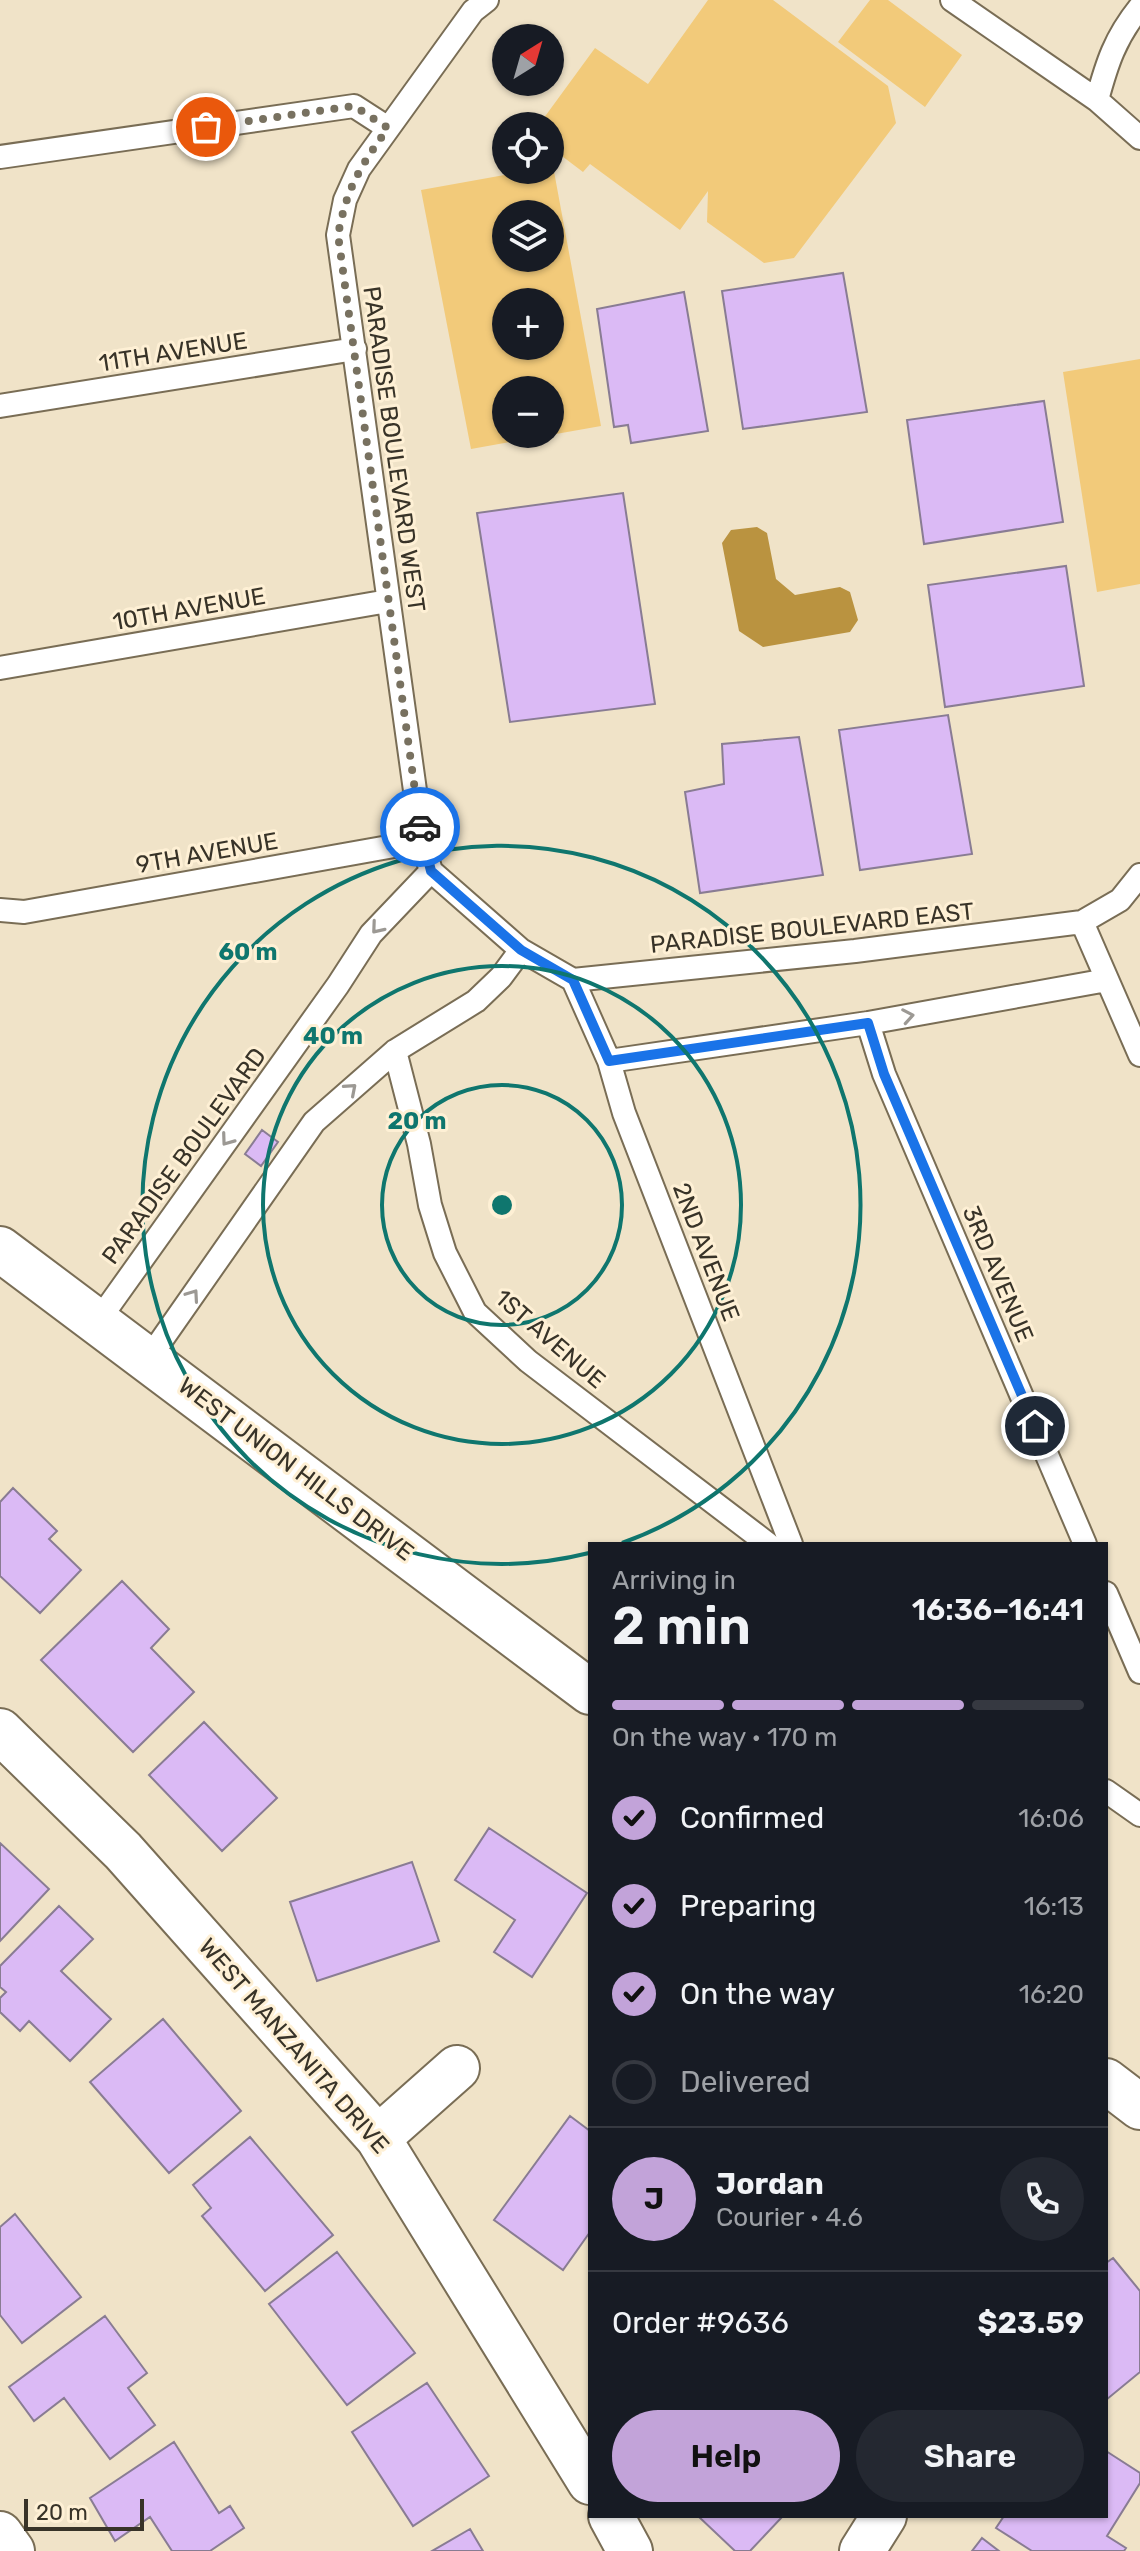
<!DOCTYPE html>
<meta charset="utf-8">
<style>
:root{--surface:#171b24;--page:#242831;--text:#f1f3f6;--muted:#9ea1a6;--line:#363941;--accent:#c2a3d9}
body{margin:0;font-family:Rubik,sans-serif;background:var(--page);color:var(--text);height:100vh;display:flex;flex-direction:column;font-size:30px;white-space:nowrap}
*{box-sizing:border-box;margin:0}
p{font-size:26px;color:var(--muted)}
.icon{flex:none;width:44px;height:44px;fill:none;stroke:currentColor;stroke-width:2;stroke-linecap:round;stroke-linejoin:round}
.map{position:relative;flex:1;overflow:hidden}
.drawer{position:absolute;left:588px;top:1542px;width:520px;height:976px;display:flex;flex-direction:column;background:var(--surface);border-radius:0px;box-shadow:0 2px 6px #0004}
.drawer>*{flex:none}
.needle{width:52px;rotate:37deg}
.controls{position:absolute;left:492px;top:24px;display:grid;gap:16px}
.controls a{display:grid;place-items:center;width:72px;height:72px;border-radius:50%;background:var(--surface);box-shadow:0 2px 6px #0004;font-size:40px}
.scale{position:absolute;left:24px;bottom:20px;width:120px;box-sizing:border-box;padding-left:8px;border:4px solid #383328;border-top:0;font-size:22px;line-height:28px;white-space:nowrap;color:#383328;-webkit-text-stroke:6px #fef0d5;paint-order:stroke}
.pin{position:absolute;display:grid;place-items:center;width:68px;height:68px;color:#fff;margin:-34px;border:4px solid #fff;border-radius:50%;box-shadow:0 2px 8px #0007}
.courier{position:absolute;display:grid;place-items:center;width:80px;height:80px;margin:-40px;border:6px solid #1a73e8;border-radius:50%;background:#fff;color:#222;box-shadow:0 2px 10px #0007}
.summary em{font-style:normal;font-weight:600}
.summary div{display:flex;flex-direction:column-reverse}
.summary{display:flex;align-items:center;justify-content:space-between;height:136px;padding:0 24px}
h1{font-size:52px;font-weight:600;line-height:60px}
.bar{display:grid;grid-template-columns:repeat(4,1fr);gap:12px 8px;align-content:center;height:96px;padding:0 24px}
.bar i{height:10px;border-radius:6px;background:var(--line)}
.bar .current{background:var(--accent)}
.bar p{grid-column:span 4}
.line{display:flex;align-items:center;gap:20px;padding:0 24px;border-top:2px solid var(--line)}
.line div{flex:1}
.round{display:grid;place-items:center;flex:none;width:84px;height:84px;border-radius:42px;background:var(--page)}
ol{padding:0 24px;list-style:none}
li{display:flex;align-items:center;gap:24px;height:88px}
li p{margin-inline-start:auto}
li .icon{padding:8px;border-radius:50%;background:var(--accent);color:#111;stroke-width:4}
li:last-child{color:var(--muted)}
li i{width:44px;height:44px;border:4px solid var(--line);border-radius:50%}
.button{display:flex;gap:16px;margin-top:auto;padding:16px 24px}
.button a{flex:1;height:92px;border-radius:48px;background:var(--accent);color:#111;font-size:32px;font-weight:600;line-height:92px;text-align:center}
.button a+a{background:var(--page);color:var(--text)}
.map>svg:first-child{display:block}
.green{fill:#f2ca7a;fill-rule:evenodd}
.water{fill:#ba9340}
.building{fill:#dbbaf5;stroke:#897c93;stroke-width:2}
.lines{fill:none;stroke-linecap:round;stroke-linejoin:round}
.service-casing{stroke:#796d55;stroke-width:26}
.minor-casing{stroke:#796d55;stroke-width:48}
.secondary-casing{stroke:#796d55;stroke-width:48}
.service{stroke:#fff;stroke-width:22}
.minor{stroke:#fff;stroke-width:44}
.secondary{stroke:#fff;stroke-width:44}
.oneway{stroke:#9c9994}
.done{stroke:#787160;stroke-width:8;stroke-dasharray:0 14.4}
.route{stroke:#1a73e8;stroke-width:10}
.ring{fill:none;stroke:#0f766e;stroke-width:4}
.labels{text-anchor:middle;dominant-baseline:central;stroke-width:6;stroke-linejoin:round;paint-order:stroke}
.street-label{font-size:24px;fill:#383328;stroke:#fef0d5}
.centre{fill:#0f766e;stroke:#fef0d5;stroke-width:4}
.ring-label{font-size:24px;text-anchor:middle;font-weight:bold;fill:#0f766e;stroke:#fef0d5;stroke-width:6;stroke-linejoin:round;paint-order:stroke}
</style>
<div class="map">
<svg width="1140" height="2551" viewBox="0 0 1140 2551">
<rect width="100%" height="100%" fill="#f0e3c8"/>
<path class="green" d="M708,0H773L888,86L896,123L794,258L764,263L707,222L708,191L680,230L590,164L583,172L550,147V126H538L595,48L648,84Z
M870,0H888L962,55L925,107L838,42Z
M553,166L601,426L471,449L421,190L533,170H550V167ZM550,214V258H506V214ZM550,302V346H506V302ZM550,390V434H506V390Z
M1140,359V584L1097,592L1063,372Z"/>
<path class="water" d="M757,527L767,533L776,579L795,595L840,587L850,592L858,620L850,632L763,647L739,631L722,543L731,530Z"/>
<path class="building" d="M843,273L867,412L743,429L722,291Z
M684,292L708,431L631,443L628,425L614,427L597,309Z
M1044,401L1063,522L924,544L907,420Z
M623,493L655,704L510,722L477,513Z
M1066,566L1084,686L945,707L928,585Z
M948,715L972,854L860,870L839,730Z
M799,737L823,875L700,893L685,792L724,784L722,744Z
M262,1130L278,1142L261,1166L245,1154Z
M13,1488L57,1531L49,1539L81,1570L40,1613L0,1576V1502Z
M122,1581L169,1629L151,1648L194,1692L133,1752L41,1660Z
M204,1722L277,1798L222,1851L149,1775Z
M489,1828L587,1893L532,1977L494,1952L515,1920L455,1880Z
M0,1843L49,1889L0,1941Z
M412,1862L439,1941L317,1981L290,1902Z
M59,1906L93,1939L61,1971L111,2019L70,2061L29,2021L20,2031L0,2012V1998L6,1992L0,1987V1966Z
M163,2019L241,2111L169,2173L90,2082Z
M570,2116L590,2131V2232L563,2270L494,2220Z
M250,2137L333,2235L265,2291L202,2216L211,2208L193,2185Z
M15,2214L81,2297L22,2343L0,2315V2227Z
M337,2252L415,2353L347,2405L269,2304Z
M1113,2258L1140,2291V2372L1106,2400V2263Z
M105,2316L147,2373L128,2388L155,2425L110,2459L64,2398L34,2421L9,2387Z
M427,2383L489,2476L413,2526L352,2432Z
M174,2442L219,2513L230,2506L244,2528L210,2551H172L150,2517L115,2541L90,2498Z
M1106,2451L1140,2473V2483L1107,2536L1126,2548L1124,2551H1032L996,2528L1004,2516H1106Z
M698,2516H783L750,2551H735Z
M470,2529L483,2551H432Z
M982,2538L999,2551H972Z"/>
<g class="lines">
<defs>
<path id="service" d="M487,0L473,11L359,169L345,200L338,235L422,841L431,871L521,950L573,980L855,951L1082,922L1120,900L1140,875
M952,0L1097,100L1140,138
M1097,100C1107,63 1115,38 1140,7
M0,157L354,106L388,128
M0,406L355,349
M0,668L388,601
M0,910L24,912L422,841
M1082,922L1140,1055
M573,980L609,1061L624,1113L791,1544
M868,1023L884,1074L1085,1544
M395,1051L419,1144L430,1205L445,1253L475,1312L528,1361L768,1544
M609,1061L868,1023L1107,980
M98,1321L338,985L371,934L431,871
M149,1358L314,1122L395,1051L476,1001L501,977L521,950
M1106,1593L1140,1672
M1106,1791L1140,1815"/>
<path id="minor" d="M0,1731L123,1851L378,2138L590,2482
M378,2138L457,2068
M611,2516L630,2551
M0,2534L12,2551
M862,2551L884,2516"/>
<path id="secondary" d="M0,1249L590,1692
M1106,2081L1140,2107"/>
</defs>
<use href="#service" class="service-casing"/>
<use href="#minor" class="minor-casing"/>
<use href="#secondary" class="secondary-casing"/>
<use href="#service" class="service"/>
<use href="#minor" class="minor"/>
<use href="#secondary" class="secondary"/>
</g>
<defs><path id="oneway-chevron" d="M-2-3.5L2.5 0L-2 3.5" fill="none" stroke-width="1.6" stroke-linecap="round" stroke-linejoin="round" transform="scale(2)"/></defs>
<g class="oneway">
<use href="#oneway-chevron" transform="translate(377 928) rotate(130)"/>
<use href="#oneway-chevron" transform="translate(908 1016) rotate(-10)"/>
<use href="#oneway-chevron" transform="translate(351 1089) rotate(-41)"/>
<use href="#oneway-chevron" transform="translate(227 1140) rotate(126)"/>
<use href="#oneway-chevron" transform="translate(193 1295) rotate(-55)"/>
</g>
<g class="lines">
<path class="done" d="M206,127L354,106L388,128C360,167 347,187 338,235L420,827"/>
<path class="route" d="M420,827L431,871L521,950L573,980L609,1061L868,1023L884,1074L1035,1426"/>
</g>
<g class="ring">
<circle cx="502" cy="1205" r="120"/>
<circle cx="502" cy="1205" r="239"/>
<path d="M589 1553A359 359 0 1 1 622 1543"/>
</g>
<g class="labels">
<g class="street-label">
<text transform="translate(173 352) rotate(-9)">11TH AVENUE</text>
<text transform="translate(394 449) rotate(82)">PARADISE BOULEVARD WEST</text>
<text transform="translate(189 609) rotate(-10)">10TH AVENUE</text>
<text transform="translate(207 853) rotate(-10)">9TH AVENUE</text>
<text transform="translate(812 928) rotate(-6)">PARADISE BOULEVARD EAST</text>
<text transform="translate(184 1156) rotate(-54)">PARADISE BOULEVARD</text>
<text transform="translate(706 1252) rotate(69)">2ND AVENUE</text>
<text transform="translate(998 1274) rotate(67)">3RD AVENUE</text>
<text transform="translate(550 1339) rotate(41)">1ST AVENUE</text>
<text transform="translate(296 1469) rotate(37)">WEST UNION HILLS DRIVE</text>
<text transform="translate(294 2046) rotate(49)">WEST MANZANITA DRIVE</text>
</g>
</g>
<circle cx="502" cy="1205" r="12" class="centre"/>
<g class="ring-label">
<text x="248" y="960">60 m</text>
<text x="333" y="1044">40 m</text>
<text x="417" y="1129">20 m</text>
</g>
</svg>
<div class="controls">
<a><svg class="needle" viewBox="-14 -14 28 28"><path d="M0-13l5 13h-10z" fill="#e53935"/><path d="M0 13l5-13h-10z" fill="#9ea1a6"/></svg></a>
<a><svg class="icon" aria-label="locate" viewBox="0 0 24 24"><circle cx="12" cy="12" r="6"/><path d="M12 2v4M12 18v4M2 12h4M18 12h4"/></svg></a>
<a><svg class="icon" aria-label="layers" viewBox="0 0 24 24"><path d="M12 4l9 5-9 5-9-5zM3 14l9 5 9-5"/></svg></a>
<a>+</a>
<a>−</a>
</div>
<div class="scale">20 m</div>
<div class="pin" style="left:206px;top:127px;background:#ea580c"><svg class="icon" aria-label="bag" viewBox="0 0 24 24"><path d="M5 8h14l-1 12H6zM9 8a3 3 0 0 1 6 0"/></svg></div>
<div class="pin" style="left:1035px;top:1426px;background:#1f2937"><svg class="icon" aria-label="home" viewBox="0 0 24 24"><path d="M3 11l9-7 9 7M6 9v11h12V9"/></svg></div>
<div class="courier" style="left:420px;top:827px"><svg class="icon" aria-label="car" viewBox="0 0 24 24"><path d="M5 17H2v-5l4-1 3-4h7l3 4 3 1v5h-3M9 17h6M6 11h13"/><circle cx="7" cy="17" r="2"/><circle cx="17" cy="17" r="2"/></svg></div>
<section class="drawer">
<div class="summary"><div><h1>2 min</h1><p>Arriving in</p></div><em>16:36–16:41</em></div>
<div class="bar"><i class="current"></i><i class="current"></i><i class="current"></i><i></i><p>On the way · 170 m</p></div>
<ol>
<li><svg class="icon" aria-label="check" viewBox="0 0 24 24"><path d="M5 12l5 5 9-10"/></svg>Confirmed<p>16:06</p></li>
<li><svg class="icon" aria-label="check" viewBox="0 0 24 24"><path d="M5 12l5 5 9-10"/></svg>Preparing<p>16:13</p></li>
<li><svg class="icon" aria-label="check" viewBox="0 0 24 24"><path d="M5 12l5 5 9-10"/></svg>On the way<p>16:20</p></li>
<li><i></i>Delivered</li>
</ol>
<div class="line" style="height:144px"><b class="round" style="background:var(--accent);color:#111">J</b><div><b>Jordan</b><p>Courier · 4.6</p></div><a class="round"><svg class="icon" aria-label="phone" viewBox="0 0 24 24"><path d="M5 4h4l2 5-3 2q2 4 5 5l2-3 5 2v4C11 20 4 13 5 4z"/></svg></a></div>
<div class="line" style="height:104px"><div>Order #9636</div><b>$23.59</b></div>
<div class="button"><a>Help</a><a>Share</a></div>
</section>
</div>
